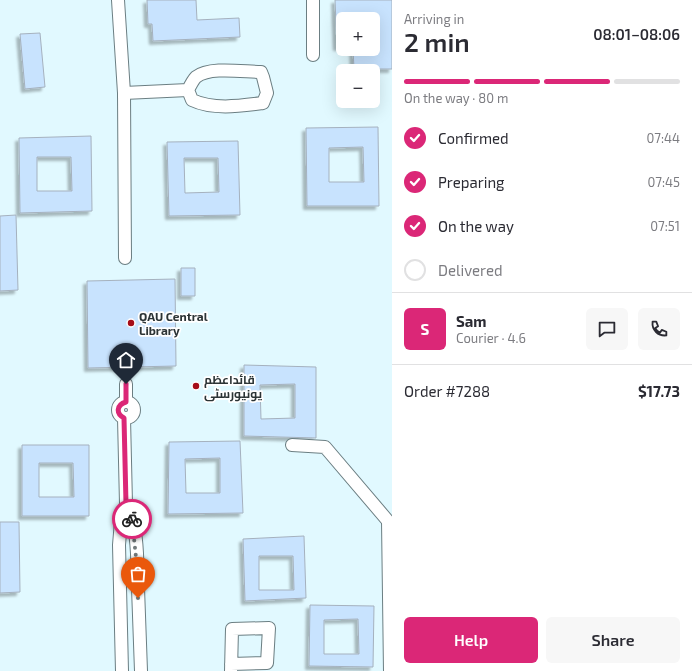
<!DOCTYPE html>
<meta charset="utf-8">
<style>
:root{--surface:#fff;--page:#f7f7f7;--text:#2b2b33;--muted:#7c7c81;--line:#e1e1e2;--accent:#db2777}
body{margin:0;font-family:"Exo 2",Cairo,sans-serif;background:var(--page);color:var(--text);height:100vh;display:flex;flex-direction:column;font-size:15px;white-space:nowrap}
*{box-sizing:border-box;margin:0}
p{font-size:13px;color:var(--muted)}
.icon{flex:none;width:22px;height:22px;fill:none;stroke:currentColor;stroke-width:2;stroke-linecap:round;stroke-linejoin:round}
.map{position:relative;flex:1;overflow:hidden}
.sheet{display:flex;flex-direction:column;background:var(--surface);width:300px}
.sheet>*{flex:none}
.tools{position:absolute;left:336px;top:12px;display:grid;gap:8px}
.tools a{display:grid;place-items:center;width:44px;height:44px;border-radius:6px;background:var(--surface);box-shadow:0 4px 16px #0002;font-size:20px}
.pin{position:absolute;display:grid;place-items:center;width:34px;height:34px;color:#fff;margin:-41px -17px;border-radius:50% 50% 50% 0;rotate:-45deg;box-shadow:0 0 4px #0007}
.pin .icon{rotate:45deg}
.courier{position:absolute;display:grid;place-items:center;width:40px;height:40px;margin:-20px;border:3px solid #db2777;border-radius:50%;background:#fff;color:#222;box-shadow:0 1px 5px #0007}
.summary em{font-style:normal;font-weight:600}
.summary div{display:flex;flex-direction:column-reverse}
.summary{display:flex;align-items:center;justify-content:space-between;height:68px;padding:0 12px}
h1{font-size:26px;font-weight:600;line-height:30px}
.bar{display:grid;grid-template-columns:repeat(4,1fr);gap:6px 4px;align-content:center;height:48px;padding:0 12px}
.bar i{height:5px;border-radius:3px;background:var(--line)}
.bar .current{background:var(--accent)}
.bar p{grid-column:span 4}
.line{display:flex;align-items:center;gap:10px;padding:0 12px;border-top:1px solid var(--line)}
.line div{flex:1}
.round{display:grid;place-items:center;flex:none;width:42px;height:42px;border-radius:6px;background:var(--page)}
ol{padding:0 12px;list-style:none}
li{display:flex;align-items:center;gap:12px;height:44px}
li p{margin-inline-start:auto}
li .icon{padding:4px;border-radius:50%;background:var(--accent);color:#fff;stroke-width:4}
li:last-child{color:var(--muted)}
li i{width:22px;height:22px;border:2px solid var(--line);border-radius:50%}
.action{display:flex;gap:8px;margin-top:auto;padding:8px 12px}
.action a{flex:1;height:46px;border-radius:6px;background:var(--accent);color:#fff;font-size:16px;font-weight:600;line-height:46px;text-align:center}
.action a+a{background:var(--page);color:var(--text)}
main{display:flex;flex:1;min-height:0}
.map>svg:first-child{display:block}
.built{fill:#e1f9ff;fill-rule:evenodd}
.building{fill:#c8e3fe;stroke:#a5b1be;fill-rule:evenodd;filter:url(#shadow)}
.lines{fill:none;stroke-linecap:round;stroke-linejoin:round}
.minor-casing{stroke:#6b7e82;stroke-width:14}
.minor{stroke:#fff;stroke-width:12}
.done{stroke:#737a7c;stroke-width:4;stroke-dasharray:0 7.2}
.route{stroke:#db2777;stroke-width:5}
.poi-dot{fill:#a50c18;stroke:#fff;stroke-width:1.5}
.labels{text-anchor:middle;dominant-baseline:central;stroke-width:3.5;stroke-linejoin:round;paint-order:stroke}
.poi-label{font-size:12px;font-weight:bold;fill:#2c3436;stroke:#fff;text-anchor:start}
</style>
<main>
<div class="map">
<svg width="392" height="671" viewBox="0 0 392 671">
<defs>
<filter id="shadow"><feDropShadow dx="-3.5" dy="3.5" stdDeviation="1" flood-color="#0004"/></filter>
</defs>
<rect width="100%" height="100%" fill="#f8fcfd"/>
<path class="built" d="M0,0H392V671H0ZM343,19H373V49H343ZM343,71H373V101H343Z"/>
<path class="building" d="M147,0H196L197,20L239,18L240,37L153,41L152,24H148Z
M335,0H392V69H354L353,49H373V19H343V47H337Z
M40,33L45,87L25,89L20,34Z
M378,127L379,206H307L306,128ZM363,147L364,182H329V148Z
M91,136L92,211L20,213L19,138ZM37,157H71L72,191H37Z
M238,141L240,215L169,216L167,142ZM184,158H218L219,192L185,193Z
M16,215L18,290L0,291V216Z
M181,268H195V296H181Z
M175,279L176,366L88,368L87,281Z
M244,365L316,367V438L244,436ZM295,384V418L261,419L260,385Z
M240,441L243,513L168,514L169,442ZM220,458V493H186L185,459Z
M22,445H89V516H22ZM39,463H73L74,497H39Z
M0,522H19L20,592L0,593Z
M304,536L306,598L245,601L243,539ZM259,556H293L294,590H259Z
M310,605L374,606L373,667L309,666ZM358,619L359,654H324V620Z"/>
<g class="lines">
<defs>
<path id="minor" d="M118,0L124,93L125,258
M313,55V0
M124,93L188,90C190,86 193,80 196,77C210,66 244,72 261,72L263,77L267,93L263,103C240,106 213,110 192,100L188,90
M126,384V402
M118 410a8 8 0 1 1 16 0a8 8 0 1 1-16 0Z
M124,418L126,504
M292,445L325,447L388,521L390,671
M231,664L267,663L269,628L232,629L231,671
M122,671L119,545L121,521L126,504C139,529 137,561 138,588C139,616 140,643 141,671"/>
</defs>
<use href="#minor" class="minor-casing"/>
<use href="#minor" class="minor"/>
</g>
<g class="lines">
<path class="done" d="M132,519L137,567L138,598"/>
<path class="route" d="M126,384V402C116,405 116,414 124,418L126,504L131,514L132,519"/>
</g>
<g class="poi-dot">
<circle cx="131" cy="323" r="4"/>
<circle cx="196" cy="386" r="4"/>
</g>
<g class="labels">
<g class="poi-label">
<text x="139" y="316">QAU Central<tspan x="139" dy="14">Library</tspan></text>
<text x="204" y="379">قائداعظم<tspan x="204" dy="14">یونیورسٹی</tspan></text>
</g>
</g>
</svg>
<div class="tools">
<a>+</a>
<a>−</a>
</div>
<div class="pin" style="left:138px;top:598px;background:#ea580c"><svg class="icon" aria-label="bag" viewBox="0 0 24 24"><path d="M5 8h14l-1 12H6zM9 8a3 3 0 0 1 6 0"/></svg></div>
<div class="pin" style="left:126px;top:384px;background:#1f2937"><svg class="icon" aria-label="home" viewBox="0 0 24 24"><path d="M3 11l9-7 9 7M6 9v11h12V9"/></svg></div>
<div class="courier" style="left:132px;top:519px"><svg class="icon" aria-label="bike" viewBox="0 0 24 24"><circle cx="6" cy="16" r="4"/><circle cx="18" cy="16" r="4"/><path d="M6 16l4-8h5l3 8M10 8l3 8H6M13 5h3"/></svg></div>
</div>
<section class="sheet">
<div class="summary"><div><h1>2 min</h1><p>Arriving in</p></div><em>08:01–08:06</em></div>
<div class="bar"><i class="current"></i><i class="current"></i><i class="current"></i><i></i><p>On the way · 80 m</p></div>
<ol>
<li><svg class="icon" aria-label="check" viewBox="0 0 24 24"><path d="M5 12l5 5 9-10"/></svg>Confirmed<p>07:44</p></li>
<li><svg class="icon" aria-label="check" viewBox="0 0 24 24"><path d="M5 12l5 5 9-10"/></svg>Preparing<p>07:45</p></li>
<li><svg class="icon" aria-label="check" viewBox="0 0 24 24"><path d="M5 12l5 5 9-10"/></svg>On the way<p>07:51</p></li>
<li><i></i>Delivered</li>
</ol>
<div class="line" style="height:72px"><b class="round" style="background:var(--accent);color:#fff">S</b><div><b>Sam</b><p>Courier · 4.6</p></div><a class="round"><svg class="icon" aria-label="chat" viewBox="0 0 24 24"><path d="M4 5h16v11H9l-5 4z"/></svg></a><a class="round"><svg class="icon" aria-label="phone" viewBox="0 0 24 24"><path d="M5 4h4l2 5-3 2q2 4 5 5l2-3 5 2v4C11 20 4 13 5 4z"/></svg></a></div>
<div class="line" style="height:52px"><div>Order #7288</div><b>$17.73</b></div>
<div class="action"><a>Help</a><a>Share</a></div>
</section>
</main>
